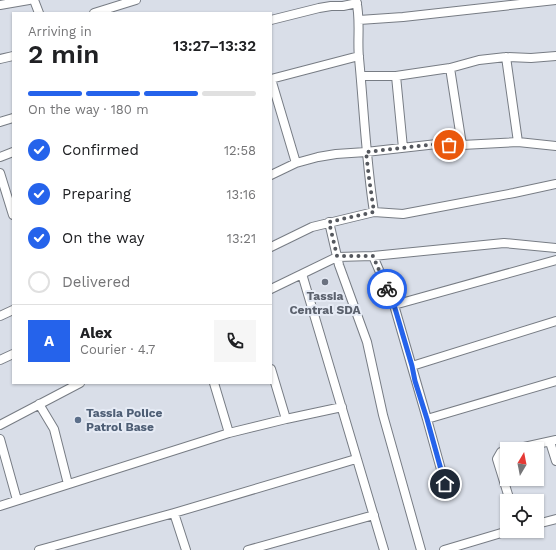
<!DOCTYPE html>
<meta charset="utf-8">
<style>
:root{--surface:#fff;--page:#f6f6f6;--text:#202124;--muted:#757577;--line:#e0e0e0;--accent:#2563eb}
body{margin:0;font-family:"Work Sans",sans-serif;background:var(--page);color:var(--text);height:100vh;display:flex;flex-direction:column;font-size:15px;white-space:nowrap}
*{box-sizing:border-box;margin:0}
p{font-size:13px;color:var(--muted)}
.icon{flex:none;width:22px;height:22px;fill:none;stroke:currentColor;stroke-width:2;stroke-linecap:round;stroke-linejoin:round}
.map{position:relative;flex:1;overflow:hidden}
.drawer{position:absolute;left:12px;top:12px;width:260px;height:372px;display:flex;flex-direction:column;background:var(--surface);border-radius:0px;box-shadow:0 1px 3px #0004}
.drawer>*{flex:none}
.needle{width:26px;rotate:10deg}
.fabs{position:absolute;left:500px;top:442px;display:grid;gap:8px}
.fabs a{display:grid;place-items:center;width:44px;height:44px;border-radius:0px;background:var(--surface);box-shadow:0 1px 3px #0004;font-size:20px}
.pin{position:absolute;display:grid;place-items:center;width:34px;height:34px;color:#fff;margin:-17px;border:2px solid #fff;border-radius:50%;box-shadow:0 1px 4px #0007}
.courier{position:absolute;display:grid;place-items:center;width:40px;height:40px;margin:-20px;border:3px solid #2563eb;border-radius:50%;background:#fff;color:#222;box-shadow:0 1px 5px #0007}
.overview em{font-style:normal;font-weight:600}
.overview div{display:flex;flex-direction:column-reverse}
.overview{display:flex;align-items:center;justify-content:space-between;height:68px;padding:0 16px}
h1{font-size:26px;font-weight:600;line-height:30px}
.bar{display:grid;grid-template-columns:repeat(4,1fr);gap:6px 4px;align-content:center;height:48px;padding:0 16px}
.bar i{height:5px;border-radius:3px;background:var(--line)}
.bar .active{background:var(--accent)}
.bar p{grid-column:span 4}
.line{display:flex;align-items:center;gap:10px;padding:0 16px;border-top:1px solid var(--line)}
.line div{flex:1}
.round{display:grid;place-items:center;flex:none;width:42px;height:42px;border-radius:0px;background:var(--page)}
ol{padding:0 16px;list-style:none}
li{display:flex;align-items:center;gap:12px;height:44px}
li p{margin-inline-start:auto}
li .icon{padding:4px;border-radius:50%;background:var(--accent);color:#fff;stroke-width:4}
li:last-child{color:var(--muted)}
li i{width:22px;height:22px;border:2px solid var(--line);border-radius:50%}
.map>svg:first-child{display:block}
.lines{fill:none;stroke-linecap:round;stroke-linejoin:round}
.minor-casing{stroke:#777c84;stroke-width:10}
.minor{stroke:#fff;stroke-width:8}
.done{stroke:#55585e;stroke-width:4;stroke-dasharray:0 7.2}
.route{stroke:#2563eb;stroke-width:5}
.worship-dot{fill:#6b7280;stroke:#e6ebf5;stroke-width:1.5}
.service-dot{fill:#5c6f8a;stroke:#e6ebf5;stroke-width:1.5}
.labels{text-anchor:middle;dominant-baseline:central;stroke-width:4;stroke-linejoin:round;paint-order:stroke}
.worship-label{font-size:12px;font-weight:bold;fill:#5b616d;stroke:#e6ebf5}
.service-label{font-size:12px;font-weight:bold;fill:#4e5e75;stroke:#e6ebf5;text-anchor:start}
</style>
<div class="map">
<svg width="556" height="550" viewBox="0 0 556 550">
<rect width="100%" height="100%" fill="#d9dee8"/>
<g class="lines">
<defs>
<path id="minor" d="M34,0L39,13
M356,0C361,19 357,39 359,58C364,110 366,161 374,212
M0,5L29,0
M94,13L136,0
M271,20L319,8L331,6H343L357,3
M359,20L403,17L556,0
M506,57L518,142
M0,59L13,56
M450,68L462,145
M361,76H396L450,68L479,60L506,57L531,58L556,56
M396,76L403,148
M271,79L359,56
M271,79L296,163
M0,122L13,118
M0,157L13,152
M0,173L13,215
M271,175L296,163L318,157L336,154L366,152L437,144L462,145L518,142L556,146
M329,222L339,265L367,342L383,415L421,550
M271,247L312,227L374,212L403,214L514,193L556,184
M373,256L394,305L427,419L556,381
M302,274L384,550
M271,289L337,257L373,256L504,243L556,248
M394,305L556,260
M0,316L13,310
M0,360L13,354
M412,366L556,321
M271,369L286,419
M214,383L229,433
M39,404L54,429L68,484
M427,419L445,484
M0,425L80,383
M0,439L17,500
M550,442L556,461
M515,449L556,440
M507,451L501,452L497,459L510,501
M0,506L229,433L286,419L342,407
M174,513L186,550
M537,524L556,519
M39,550L174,513L356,459
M248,550L374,515
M444,550L508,531"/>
</defs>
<use href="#minor" class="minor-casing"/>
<use href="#minor" class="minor"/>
</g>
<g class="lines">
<path class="done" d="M387,289L373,256H337L329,222L374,212L369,178L366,152L437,144L449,145"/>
<path class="route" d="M387,289L394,305L412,366L415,381L427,419L445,484"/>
</g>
<circle class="worship-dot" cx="325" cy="282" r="4"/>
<circle class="service-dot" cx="78" cy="420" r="4"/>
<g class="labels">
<g class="worship-label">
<text x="325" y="296">Tassia<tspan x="325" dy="14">Central SDA</tspan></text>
</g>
<g class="service-label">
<text x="86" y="413">Tassia Police<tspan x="86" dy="14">Patrol Base</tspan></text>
</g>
</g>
</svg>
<div class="fabs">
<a><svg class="needle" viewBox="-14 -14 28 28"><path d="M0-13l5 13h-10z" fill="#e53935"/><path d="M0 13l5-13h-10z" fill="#757577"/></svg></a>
<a><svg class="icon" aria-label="locate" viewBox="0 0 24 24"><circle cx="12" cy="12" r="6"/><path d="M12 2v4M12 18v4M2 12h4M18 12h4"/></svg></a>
</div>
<div class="pin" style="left:449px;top:145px;background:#ea580c"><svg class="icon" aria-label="bag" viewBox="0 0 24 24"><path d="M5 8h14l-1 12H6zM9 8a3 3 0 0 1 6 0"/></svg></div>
<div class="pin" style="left:445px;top:484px;background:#1f2937"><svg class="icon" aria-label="home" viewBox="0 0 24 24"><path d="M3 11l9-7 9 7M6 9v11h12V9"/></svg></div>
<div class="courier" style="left:387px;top:289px"><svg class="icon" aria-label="bike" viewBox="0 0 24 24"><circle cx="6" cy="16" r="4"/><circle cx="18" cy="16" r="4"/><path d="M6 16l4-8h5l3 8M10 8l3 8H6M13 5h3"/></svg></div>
<section class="drawer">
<div class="overview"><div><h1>2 min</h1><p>Arriving in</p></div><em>13:27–13:32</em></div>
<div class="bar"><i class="active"></i><i class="active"></i><i class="active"></i><i></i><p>On the way · 180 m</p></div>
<ol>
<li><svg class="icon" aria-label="check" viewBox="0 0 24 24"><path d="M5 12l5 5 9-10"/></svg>Confirmed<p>12:58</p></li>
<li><svg class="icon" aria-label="check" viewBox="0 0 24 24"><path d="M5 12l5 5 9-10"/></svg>Preparing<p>13:16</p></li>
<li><svg class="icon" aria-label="check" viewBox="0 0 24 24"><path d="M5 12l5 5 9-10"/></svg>On the way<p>13:21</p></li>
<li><i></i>Delivered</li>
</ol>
<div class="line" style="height:72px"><b class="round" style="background:var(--accent);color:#fff">A</b><div><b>Alex</b><p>Courier · 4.7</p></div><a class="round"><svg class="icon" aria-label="phone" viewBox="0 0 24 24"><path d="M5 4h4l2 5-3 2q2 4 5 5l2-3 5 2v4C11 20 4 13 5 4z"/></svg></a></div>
</section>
</div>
